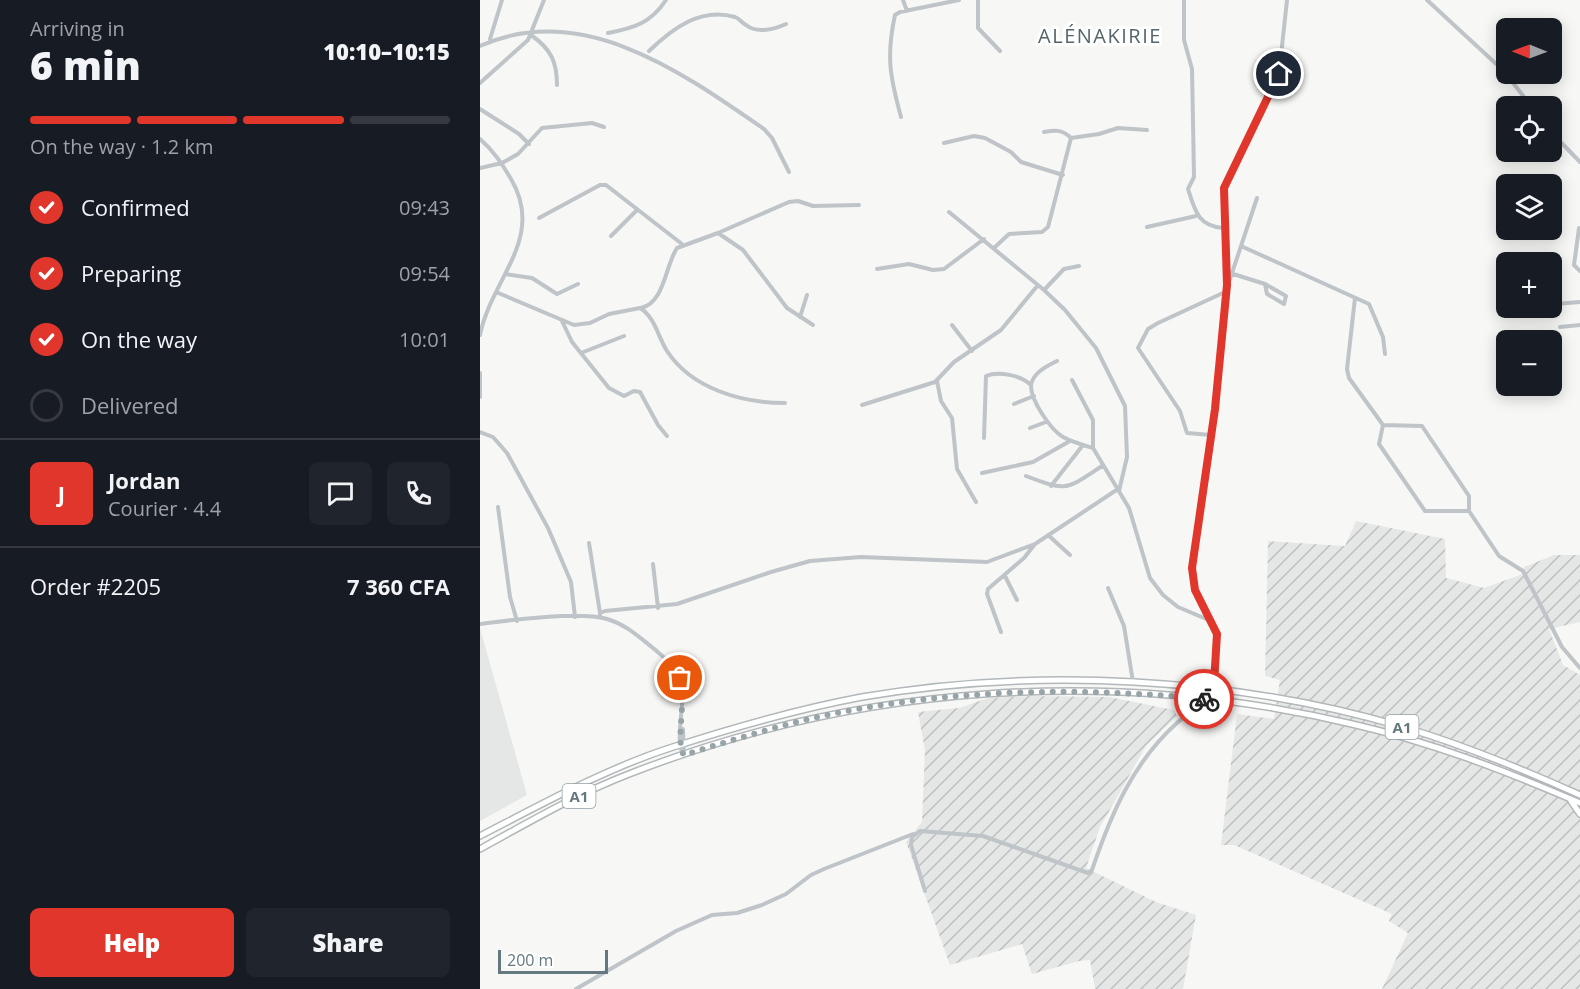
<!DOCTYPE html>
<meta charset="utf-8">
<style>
:root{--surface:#171b24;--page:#20242c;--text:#f1f3f6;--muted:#9ea1a6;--line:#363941;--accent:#e1362b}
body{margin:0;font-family:"Open Sans",sans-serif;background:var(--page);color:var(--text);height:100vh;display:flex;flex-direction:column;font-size:22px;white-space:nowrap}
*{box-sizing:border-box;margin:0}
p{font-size:20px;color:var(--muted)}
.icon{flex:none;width:33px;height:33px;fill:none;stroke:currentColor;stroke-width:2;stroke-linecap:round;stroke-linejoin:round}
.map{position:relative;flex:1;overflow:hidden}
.drawer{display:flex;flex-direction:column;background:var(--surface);width:480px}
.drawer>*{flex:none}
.needle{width:39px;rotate:271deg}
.buttons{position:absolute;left:1016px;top:18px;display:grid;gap:12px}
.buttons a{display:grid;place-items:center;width:66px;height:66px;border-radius:9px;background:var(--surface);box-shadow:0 3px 15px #0003;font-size:30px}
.scale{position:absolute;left:18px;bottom:15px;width:110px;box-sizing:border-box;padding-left:6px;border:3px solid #63787f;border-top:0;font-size:16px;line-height:21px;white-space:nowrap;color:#63787f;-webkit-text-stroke:4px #fff;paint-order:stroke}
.pin{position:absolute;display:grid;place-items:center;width:51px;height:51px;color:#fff;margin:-26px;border:3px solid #fff;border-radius:50%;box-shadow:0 2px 6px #0007}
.courier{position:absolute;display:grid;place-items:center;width:60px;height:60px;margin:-30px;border:4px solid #e1362b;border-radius:50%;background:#fff;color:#222;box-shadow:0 2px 8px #0007}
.head em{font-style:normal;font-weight:800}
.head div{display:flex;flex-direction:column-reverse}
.head{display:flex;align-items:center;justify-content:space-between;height:102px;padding:0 30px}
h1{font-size:39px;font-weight:800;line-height:45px}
.bar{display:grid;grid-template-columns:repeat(4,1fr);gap:9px 6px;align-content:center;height:72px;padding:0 30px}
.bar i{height:8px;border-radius:4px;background:var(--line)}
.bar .current{background:var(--accent)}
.bar p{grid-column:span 4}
.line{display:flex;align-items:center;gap:15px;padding:0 30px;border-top:2px solid var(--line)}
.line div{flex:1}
.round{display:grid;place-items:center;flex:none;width:63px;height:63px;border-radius:9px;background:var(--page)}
ol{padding:0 30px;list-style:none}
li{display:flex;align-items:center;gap:18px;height:66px}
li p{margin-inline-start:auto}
li .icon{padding:6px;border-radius:50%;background:var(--accent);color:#fff;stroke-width:4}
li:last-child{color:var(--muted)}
li i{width:33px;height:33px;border:3px solid var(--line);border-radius:50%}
.action{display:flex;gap:12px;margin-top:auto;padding:12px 30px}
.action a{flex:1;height:69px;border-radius:9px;background:var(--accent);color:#fff;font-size:24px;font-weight:800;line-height:69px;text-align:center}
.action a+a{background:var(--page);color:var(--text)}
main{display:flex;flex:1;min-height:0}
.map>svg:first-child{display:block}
.built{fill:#e5e7e6}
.industrial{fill:url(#industrial-furrows)}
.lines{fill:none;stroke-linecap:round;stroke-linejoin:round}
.highway-casing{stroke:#b2b7ba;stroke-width:8}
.minor{stroke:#bec4c7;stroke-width:4}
.highway{stroke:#fff;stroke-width:5}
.done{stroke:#97a4a8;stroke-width:6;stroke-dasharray:0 10.8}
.route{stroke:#e1362b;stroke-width:8}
.labels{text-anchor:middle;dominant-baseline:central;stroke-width:6;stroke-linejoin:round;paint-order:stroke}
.shield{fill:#fff;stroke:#92a0a5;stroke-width:1.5}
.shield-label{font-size:15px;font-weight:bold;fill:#63787f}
.quarter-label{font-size:20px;letter-spacing:1.5px;fill:#55656a;stroke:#fff}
</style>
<main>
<section class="drawer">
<div class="head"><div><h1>6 min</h1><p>Arriving in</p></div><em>10:10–10:15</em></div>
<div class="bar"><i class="current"></i><i class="current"></i><i class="current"></i><i></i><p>On the way · 1.2 km</p></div>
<ol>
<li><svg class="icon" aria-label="check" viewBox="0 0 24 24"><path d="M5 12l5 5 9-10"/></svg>Confirmed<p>09:43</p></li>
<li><svg class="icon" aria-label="check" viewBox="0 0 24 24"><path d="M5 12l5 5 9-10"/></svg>Preparing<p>09:54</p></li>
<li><svg class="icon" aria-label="check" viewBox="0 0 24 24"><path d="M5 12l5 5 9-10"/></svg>On the way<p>10:01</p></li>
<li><i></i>Delivered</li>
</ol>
<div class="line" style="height:108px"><b class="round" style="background:var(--accent);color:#fff">J</b><div><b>Jordan</b><p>Courier · 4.4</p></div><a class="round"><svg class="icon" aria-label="chat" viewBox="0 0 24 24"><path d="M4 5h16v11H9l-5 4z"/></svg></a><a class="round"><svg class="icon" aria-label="phone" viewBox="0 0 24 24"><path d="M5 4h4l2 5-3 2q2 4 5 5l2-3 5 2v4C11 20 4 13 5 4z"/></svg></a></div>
<div class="line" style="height:78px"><div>Order #2205</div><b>7 360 CFA</b></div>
<div class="action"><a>Help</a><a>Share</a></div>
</section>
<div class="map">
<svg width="1100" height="989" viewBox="0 0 1100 989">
<defs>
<pattern id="industrial-furrows" width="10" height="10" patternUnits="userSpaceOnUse" patternTransform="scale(1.5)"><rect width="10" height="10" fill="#e5e7e6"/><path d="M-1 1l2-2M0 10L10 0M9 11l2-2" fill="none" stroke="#bdc0c0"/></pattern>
</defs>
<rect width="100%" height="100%" fill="#f7f7f5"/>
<path class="built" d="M0,628L47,795L0,821Z"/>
<path class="industrial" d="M876,521L965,539L966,578L1004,588L1043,574L1044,567L1074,555H1100V622L1069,629L1083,665L1100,675V989H902L928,933L909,921L912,914L754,845H741L757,714L794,719L800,680L785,676L788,541L865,546Z
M549,696L629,697L694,710L697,716L666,746L635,801L620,827L606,868L676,902L716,915L703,989H615L610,960L599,961L552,974L542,944L470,965L426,842L442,822L445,750L438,712L479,708L508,698Z"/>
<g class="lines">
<defs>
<path id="highway" d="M1091,801L1100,814
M0,836C62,804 127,768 193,747C255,727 318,709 382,697C556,667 754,677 923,727C984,745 1042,769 1100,795
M0,849C49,822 97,794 149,774C379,684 632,667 872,724C951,742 1026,771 1100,803"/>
</defs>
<use href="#highway" class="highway-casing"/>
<path class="minor" d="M423,0L427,11
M498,0V28L520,51
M704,0V40L712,69L714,177L708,189C715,211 718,226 743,228
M947,0L1026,73
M128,33C154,28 171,23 186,0
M51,35C71,49 77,62 77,85
M10,39L22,0
M0,46C102,0 203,73 284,129L292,138L309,172
M169,51C192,29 220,7 255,17C260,19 262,23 266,25C277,34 295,29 306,24
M1026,74L1051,106
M0,83L48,40L64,0
M0,109L39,134L49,144
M421,117C410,77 406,56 415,15L420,12L479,0
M564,132C575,130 582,129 591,138L619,134L638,128L667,130
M1071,132L1100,162
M0,139C14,151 22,164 31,179C66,238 11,279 0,335
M464,143L494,136L505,138L531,152L541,162L583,175
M0,168L22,163L38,154L62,128L112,123L124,127
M469,212L564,290L585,310L616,348L645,406L647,457L639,491
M59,218L120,185H126L202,244
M667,227L716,216
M1099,228L1094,265L1100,271
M238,233L309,202L318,201L333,206L379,205
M131,236L156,211
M761,246L889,304L903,337L905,354
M515,247L529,234L562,232L568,227L591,138
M397,269L429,264L453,270L464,269L504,239
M750,273L785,284L806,296L804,304L787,294L785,284
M25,274L52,278L77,294L98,284
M746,281L744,188L799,74L807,0
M564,290L584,269L599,266
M16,292L94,325L110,323L129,314L160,308C175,317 178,337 187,351C212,389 262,403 305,403
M875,298L867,369L869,378L903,425L942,426L989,496V511L1019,556L1043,571L1082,647L1100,668
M1075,304L1100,302
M161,308C185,302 185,266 197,248L238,233L263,250L307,308L333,325
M320,317L327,295
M82,321L92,342L129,388L144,396L154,391L160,392L178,425L187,436
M472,325L492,351
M1080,327L1100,325
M101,353L144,336
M577,361C567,366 552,373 551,386C551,401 571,430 583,437C592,442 603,445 613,448
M0,373V397
M592,380L613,420V448L649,508L670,578L683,595L698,607L731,621
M457,381L461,401L472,418L477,469L496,502
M534,404L554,396
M382,405L455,382L474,362L521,330L558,285
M903,425L899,444L945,511H989
M550,428L566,422
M0,432L13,437L27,453L68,528L91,582L95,617
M731,435L707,433L700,411L658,348L668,329L678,323L745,292
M504,438L506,376C518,371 541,375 551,385
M502,473L553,462L590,441
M546,476C588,492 585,490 622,466
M571,486L603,445
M18,507L30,597L37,621
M568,535L590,555
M109,543L120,613
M173,564L178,608
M525,576L537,600
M628,588L644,626L653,682
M120,617V613L125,611L197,604L291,572L330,561L381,557L507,562L555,544
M0,624C32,620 98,611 127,619C145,624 159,637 173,648C186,659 200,670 202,688C205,705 194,743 204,755
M521,632L507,594L508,589L544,558L555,544L638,489
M203,729L204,755
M445,891L431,845L432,837L440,831L503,836L608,873L612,870C631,814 653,762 698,722C708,712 723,710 733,700L737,634L715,590L712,568L735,409L744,297L777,198
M96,989L196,931L232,915L257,913L282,905L306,894L331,875L344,869L433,834"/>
<use href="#highway" class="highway"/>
</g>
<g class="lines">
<path class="done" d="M200,678C207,698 195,743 204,755C256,739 309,722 362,712C482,689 603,687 724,699"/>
<path class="route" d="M724,699L733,700L737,634L715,590L712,568L735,409L747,285L744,188L799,74"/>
</g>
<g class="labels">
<g class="shield">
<rect x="905.5" y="715" width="33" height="24" rx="4.5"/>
<rect x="82.5" y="784" width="33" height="24" rx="4.5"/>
</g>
<g class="shield-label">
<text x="922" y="727">A1</text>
<text x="99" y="796">A1</text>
</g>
<g class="quarter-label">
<text x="620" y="35">ALÉNAKIRIE</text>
</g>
</g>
</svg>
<div class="buttons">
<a><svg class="needle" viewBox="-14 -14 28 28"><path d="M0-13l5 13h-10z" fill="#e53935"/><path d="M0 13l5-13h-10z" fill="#9ea1a6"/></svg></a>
<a><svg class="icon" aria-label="locate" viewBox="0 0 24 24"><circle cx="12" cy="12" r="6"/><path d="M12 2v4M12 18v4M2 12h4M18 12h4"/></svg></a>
<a><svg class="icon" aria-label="layers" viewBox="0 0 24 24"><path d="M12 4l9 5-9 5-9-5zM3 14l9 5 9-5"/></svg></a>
<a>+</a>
<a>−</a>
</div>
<div class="scale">200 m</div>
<div class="pin" style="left:200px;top:678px;background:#ea580c"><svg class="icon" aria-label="bag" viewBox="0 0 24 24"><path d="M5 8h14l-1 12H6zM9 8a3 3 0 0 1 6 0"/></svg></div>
<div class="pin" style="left:799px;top:74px;background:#1f2937"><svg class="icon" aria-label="home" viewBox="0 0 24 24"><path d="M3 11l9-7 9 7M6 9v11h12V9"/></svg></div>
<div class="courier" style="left:724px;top:699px"><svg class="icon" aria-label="bike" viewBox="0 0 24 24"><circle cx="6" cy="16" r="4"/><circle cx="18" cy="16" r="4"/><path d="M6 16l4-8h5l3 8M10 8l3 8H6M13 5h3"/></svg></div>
</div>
</main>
